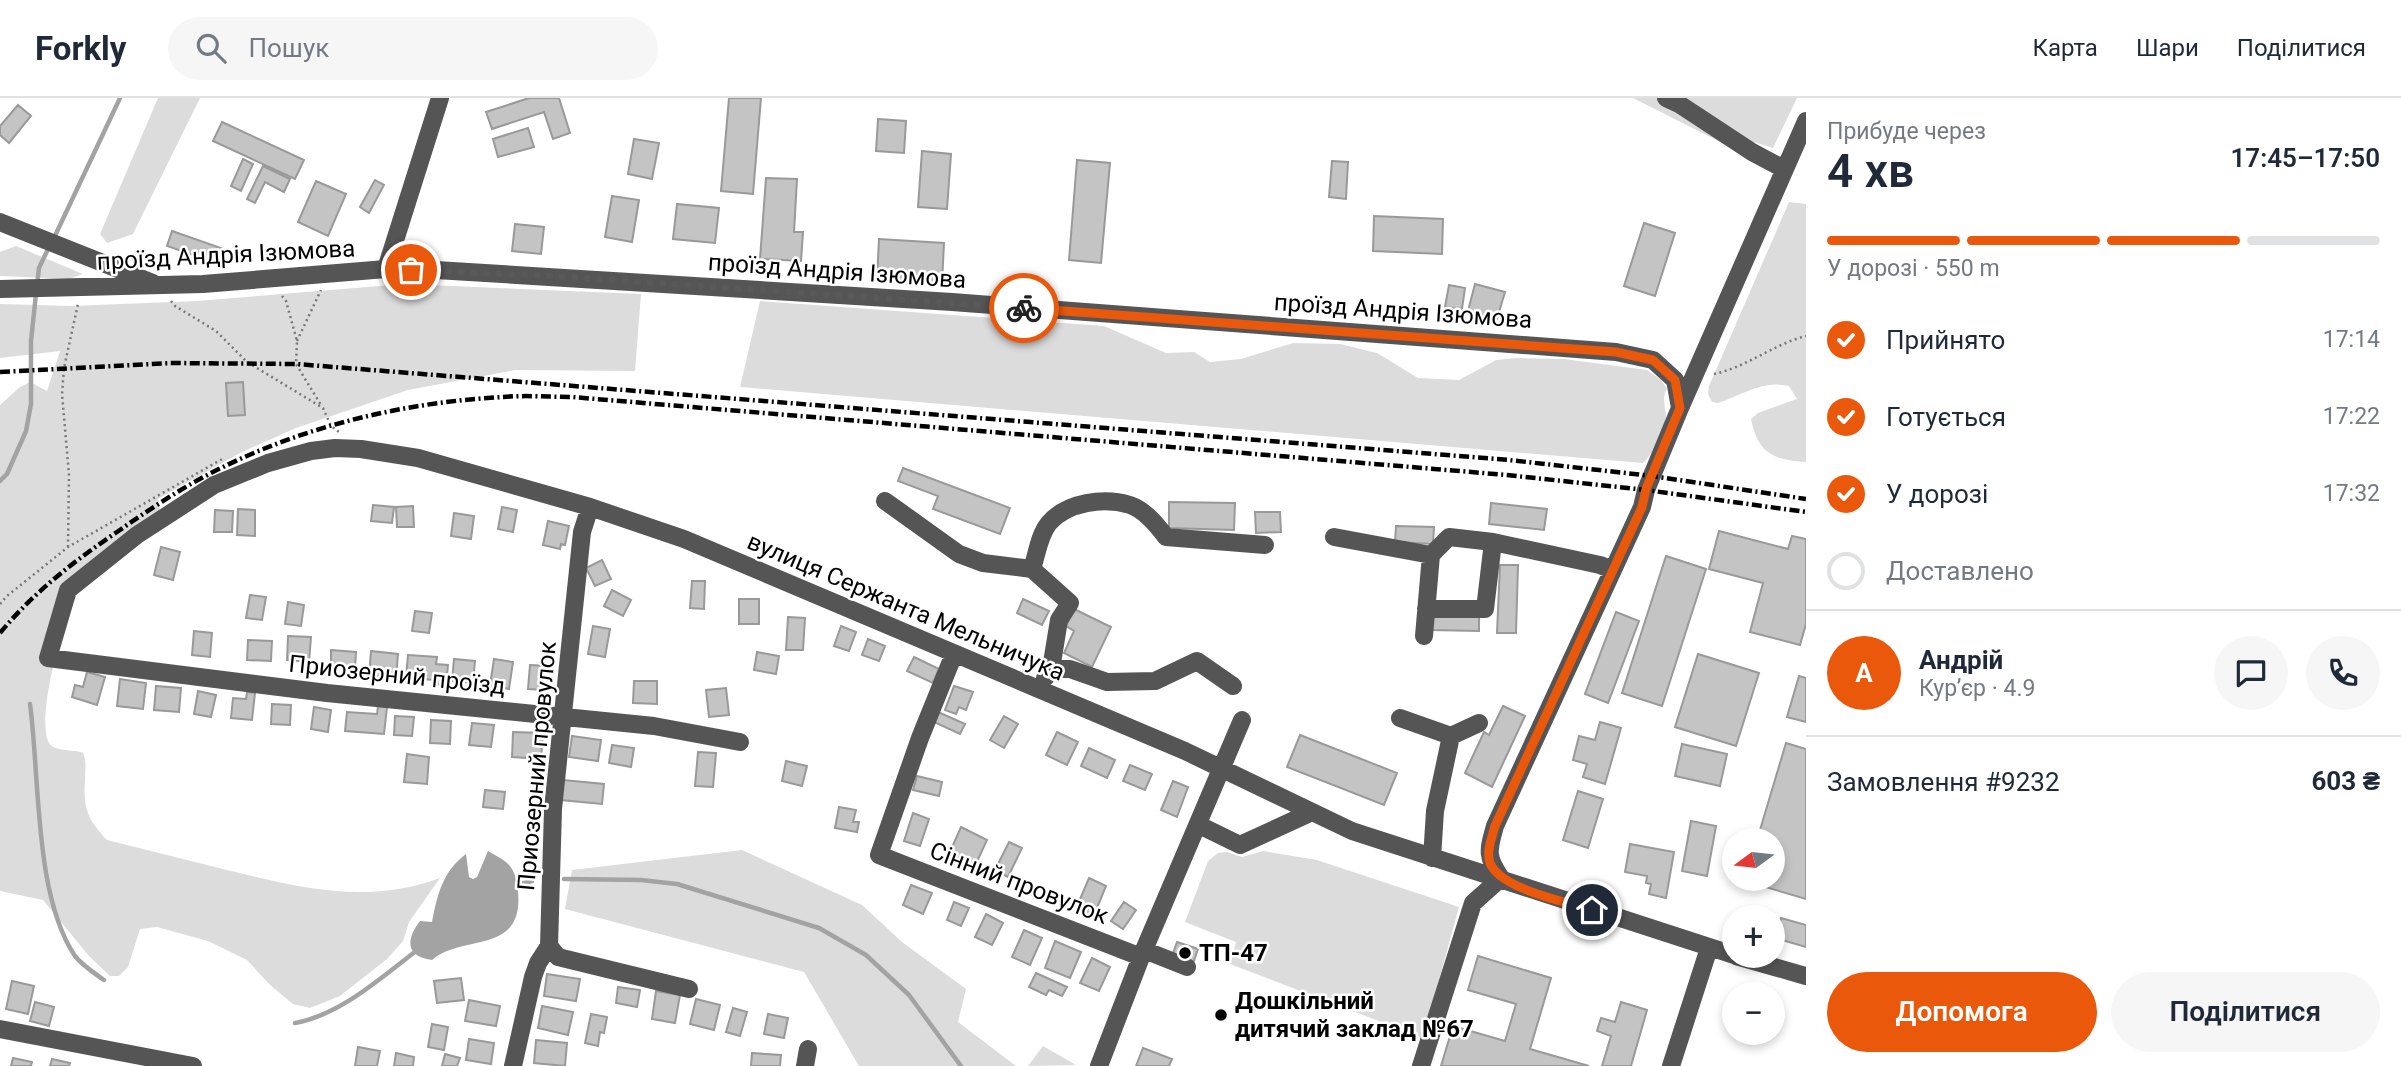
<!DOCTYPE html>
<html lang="uk">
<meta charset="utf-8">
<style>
:root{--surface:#fff;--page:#f6f6f7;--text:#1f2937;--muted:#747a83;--line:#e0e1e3;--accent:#ea580c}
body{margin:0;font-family:Roboto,sans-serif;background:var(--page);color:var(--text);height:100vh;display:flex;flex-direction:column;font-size:26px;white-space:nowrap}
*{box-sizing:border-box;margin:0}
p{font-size:23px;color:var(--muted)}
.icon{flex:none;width:38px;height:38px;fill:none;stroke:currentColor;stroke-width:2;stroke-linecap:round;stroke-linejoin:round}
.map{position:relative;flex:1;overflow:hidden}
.side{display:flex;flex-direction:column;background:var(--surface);width:595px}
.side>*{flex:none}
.needle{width:46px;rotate:255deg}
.controls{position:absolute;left:1722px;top:730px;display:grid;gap:14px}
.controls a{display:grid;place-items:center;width:63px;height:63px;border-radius:50%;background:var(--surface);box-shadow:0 4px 10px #0003;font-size:35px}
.pin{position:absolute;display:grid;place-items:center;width:60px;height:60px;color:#fff;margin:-30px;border:4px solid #fff;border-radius:50%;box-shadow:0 2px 7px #0007}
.courier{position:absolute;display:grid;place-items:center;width:70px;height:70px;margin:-35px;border:5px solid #ea580c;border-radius:50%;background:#fff;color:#222;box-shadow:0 2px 9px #0007}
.overview em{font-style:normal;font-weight:600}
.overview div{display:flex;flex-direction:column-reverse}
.overview{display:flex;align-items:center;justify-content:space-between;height:119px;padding:0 21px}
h1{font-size:46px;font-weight:600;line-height:52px}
.bar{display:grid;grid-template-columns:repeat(4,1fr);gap:10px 7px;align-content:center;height:84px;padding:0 21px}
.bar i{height:9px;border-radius:5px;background:var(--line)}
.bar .on{background:var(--accent)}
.bar p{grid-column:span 4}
.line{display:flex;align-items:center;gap:18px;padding:0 21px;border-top:2px solid var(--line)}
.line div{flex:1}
.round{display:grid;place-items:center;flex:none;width:74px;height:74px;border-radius:37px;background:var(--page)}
ol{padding:0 21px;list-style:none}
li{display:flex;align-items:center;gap:21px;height:77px}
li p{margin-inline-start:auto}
li .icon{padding:7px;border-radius:50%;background:var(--accent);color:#fff;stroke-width:4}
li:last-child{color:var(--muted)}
li i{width:38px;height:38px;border:4px solid var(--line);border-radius:50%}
.action{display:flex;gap:14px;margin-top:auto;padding:14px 21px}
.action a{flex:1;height:80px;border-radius:42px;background:var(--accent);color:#fff;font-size:28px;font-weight:600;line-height:80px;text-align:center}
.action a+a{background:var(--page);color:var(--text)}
header{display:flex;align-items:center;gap:42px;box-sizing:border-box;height:98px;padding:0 35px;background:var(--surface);border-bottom:2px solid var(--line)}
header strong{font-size:33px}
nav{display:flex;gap:38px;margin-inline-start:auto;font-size:24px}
.search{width:490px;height:63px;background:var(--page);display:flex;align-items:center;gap:18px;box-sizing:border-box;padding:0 24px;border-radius:38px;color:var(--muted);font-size:26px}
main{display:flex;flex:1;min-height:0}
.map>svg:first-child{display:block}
.green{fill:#dcdcdc}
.water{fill:#a3a3a3}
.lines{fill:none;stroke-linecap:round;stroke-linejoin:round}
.stream{stroke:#a3a3a3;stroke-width:4.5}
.building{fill:#c4c4c4;stroke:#999;stroke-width:2}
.path{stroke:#777;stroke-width:2.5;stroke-dasharray:2 3.5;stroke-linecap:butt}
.minor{stroke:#555;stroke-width:18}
.rail{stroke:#000;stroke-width:4.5;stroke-dasharray:10 3.5 2 3.5;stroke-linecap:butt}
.done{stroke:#595959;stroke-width:7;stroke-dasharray:0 12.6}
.route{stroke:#ea580c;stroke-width:9}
.poi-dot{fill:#000;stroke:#fff;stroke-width:2.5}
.labels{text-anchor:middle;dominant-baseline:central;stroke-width:5;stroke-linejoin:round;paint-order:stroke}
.street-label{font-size:24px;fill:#000;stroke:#fff}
.poi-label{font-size:24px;font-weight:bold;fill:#000;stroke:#fff;text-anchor:start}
</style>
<header>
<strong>Forkly</strong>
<div class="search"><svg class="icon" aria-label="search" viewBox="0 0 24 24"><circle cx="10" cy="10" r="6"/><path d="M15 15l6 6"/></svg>Пошук</div>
<nav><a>Карта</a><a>Шари</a><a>Поділитися</a></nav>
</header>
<main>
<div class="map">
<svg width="1806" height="968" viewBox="0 0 1806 968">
<rect width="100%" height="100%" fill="#fff"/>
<path class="green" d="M158,0H200L133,136L107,145L100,136Z
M1633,0H1797L1773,50L1754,44L1738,53Z
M1789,104L1806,106V364H1804C1772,361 1758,355 1751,321L1758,315L1797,301L1789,288C1762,282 1743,297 1718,305L1712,304L1708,296L1709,288Z
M16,148L83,176L69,181L0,178V154Z
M404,186L641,196L635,273L515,272L408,292L296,330L240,355L158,401L163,428C143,443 122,458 102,473C96,478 86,483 81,490C65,512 35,621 49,645C54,654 74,651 83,655C87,664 85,673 85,682C83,710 88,722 107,742C147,752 187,762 227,772C300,790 367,807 440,780L409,824L403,843L387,861L340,898L310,910L293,906L269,886L247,862L208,843L157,829L140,831L128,869L119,878H110L89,858L43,802L0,793V307L20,289L30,284L47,293L60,253L0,260V206L72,208L197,203Z
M760,203L1104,228L1166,255L1194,254L1210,264L1241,261L1293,245L1340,246L1377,255L1418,280L1459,282L1496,262L1517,260L1564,261L1647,272L1661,282L1667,291C1661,300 1666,309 1666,319C1665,331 1652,358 1643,365L740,289Z
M742,752L862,807L902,844L966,891L958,924L1016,968H859L804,874L565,811L572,772Z
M1263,753L1317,762L1459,809L1423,940L1230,866L1236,844L1185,824L1208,763L1218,755L1227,754L1242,759Z
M1043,948L1076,967L1028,968Z"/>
<path class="water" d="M488,753C509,765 515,767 518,793C524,858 463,835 432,862C405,859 406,841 420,823L432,824C437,797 443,773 466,756L469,779L473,781L477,779Z"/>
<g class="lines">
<path class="stream" d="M53,142L120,0
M37,187L39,170L49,149
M0,383L7,376L26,333L31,306V243L36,196
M30,606C40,680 34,797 75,858C82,867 94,875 104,882
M564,781L641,782L677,786L819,830L866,857L909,897L961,968
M513,788L532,783
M295,925C340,917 381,880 416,853"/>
</g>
<path class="building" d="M529,0H559L570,35L553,41L544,14L492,31L486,14Z
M729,0H761L753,96L721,93Z
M18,7L31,18L9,45L0,37V28Z
M878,21L906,23L904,55L876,53Z
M222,24L304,62L295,81L213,43Z
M528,30L534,49L498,59L493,41Z
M634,41L659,45L652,81L628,76Z
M922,53L951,56L947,111L918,109Z
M243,61L253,66L241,93L231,88Z
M1077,62L1110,65L1101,165L1069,162Z
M1332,63L1348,64L1346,101L1329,99Z
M263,68L290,81L284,94L265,84L255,105L247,101Z
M766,80L797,81L794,134H803L801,163L760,161Z
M375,82L384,87L369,115L360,109Z
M316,83L346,96L328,138L298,124Z
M612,98L639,102L632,144L605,139Z
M677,106L719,110L715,145L673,141Z
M1374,118L1443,121L1442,156L1373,153Z
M1644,125L1675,135L1655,198L1624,188Z
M515,126L544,129L541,156L512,153Z
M172,133L221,150L216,165L167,148Z
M879,141L944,145L942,185L877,181Z
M1475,186L1505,194L1497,221L1468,213Z
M1449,187L1465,190L1462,211L1445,209Z
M243,284L245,317L228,318L226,285Z
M903,370L1010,410L1000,436L933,411L938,398L898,383Z
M1169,404L1235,405L1234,432L1169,430Z
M1491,405L1547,411L1544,432L1489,426Z
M373,407L394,409L392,425L371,423Z
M413,408L414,429H397L396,409Z
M502,409L517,412L513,434L498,431Z
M238,411L255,412V438L237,437Z
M215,412L233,413L232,434H214Z
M1255,414H1280L1281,434L1256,435Z
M454,415L474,418L471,441L451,438Z
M548,423L569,428L565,447L561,446L560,451L543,447Z
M1396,428L1434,429L1433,446L1395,444Z
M1719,433L1788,451L1792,438L1806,441V526L1800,547L1750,534L1763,485L1709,471Z
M161,449L180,454L173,482L154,477Z
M1666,458L1706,471L1662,608L1622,595Z
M602,462L611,481L595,488L586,470Z
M1500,467H1518L1516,535H1497Z
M692,483H705L704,511L690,510Z
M612,492L631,502L623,518L604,508Z
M250,497L266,499L262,522L246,520Z
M739,501H759V526H739Z
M1023,501L1049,513L1042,527L1017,515Z
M288,504L304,507L301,528L285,526Z
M1074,511L1111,529L1092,569L1064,555L1074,533L1066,528Z
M415,513L432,515L429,535L412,533Z
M1616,514L1639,523L1608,605L1585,596Z
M1431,516L1479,517V533L1430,532Z
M788,519L805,520L803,552H786Z
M593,528L610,531L605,559L588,556Z
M841,528L856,534L849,553L834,548Z
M194,533L212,535L210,559L192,557Z
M288,538L311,539L309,564L287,562Z
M868,541L885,548L879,563L862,557Z
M248,542L272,543L271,563L247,562Z
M331,552L356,554L355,571L331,569Z
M371,553L398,556L396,580L369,577Z
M757,554L779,558L776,576L754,572Z
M1698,556L1759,575L1736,648L1675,629Z
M408,557L437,559L436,566L448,567L446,587L435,586V582L406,580Z
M914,559L939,571L933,585L907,573Z
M454,561L475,563L473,585L452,583Z
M494,561L513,564L509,591L490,587Z
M530,567L547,568L545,592L528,591Z
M87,574L105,579L97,607L72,599L75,587L83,589Z
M1799,578L1806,580V624L1787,619Z
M120,581L146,585L143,611L117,608Z
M634,583H657V606L633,605Z
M156,588L181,590L179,614L154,612Z
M954,588L973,594L966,612L959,609L956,616L945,612Z
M726,590L729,617L709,619L706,592Z
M198,593L216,597L211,619L194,616Z
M247,594L255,595L252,622L231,620L233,600L246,601Z
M272,606L291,607L290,627L271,626Z
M378,608L387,609L384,636L345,633L347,614L377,616Z
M1503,608L1525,618L1492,689L1465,675L1484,634L1489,637Z
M314,609L331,612L328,634L311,631Z
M938,614L965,626L960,636L934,624Z
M395,618L414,619L412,638L394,637Z
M1004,618L1018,626L1004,650L990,642Z
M431,622L451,623L450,646L430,645Z
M1600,624L1621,630L1605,686L1583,679L1587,666L1573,662L1579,638L1595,642Z
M472,625L494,627L491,649L469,647Z
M513,634L543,635L541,661L512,659Z
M1057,634L1078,644L1067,667L1046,657Z
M1300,637L1397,675L1384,707L1287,669Z
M572,638L601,642L598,663L569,659Z
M1786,645L1806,651V801L1745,783V780H1773V742H1757Z
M1682,646L1727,656L1720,688L1675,678Z
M612,647L634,650L631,669L609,665Z
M1089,650L1115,662L1107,680L1081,668Z
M698,654L716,655L713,689L695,688Z
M407,656L429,659L427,686L404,684Z
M786,663L807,668L802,688L782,683Z
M1130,667L1152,676L1145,692L1123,683Z
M917,678L942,684L939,698L913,692Z
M563,682L604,686L602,706L561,702Z
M1173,683L1188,689L1177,719L1161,712Z
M485,692L505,694L503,711L483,709Z
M1578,693L1603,701L1588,750L1563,742Z
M839,709L856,712L853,724H859L857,734L835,730Z
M913,715L929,721L920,748L904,743Z
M1691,723L1716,728L1707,778L1682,773Z
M961,729L987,742L975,768L949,756Z
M1009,744L1022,750L1008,779L995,772Z
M1630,746L1674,754L1666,800L1649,796L1651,786L1646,785L1647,778L1625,774Z
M1089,780L1106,788L1093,820L1075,813Z
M911,787L932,795L923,816L903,807Z
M954,804L969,810L961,828L947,822Z
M1124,804L1136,812L1123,831L1111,823Z
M986,816L1003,825L992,847L975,839Z
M1781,820L1806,827V849L1775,840Z
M1024,832L1042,840L1030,867L1012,859Z
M1055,843L1081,854L1070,880L1045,870Z
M1177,844L1198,851L1193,866L1172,858Z
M1478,858L1551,880L1530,951L1589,968H1441L1453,928L1505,943L1516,906L1468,892Z
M1092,860L1110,869L1099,893L1080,885Z
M1036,875L1067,889L1062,898L1049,892L1046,897L1029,889Z
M547,876L580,881L576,903L544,898Z
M461,880L464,902L437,905L434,883Z
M12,883L34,888L28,916L6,911Z
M618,889L640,892L637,909L616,905Z
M656,893L680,897L675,925L652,921Z
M696,901L720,907L714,932L690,926Z
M469,902L500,908L496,928L465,923Z
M35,904L54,909L49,928L30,923Z
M1621,904L1647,912L1631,968H1602L1611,938L1597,933L1601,920L1615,924Z
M542,908L573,914L568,937L538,930Z
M733,910L747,914L740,938L726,934Z
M591,916L607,919L604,935L600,934L598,948L585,945Z
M768,916L788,920L784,940L764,936Z
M432,926L448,929L444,952L428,949Z
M469,941L494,945L491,966L466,962Z
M536,942L567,945L565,968L534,965Z
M358,949L380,953L377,968H355Z
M1143,950L1172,961L1169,968H1136Z
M396,955L414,959L413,968H394Z
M752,955L781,957L780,968H751Z
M445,956L460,960L457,968H442Z
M13,960L32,964L31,968H11Z
M52,961L70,965L69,968H50Z"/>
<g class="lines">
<path class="path" d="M282,198L286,203L297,243L296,266L321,307
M171,203L175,208L216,233L247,264L323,310L331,328L339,334
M297,243L321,192
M1714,276C1747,269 1774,246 1806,238
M68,449L69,377L62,296L64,270L78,206
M0,506L7,498L68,449L224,360"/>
<path class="minor" d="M1666,0L1679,6L1752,54L1784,71
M0,124L153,185
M386,171L440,0
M0,191L203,186L386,171L436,172L952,204L1616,254L1653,262L1675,282L1680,310
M885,403L959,456L983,465L1032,471L1070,505L1059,522L1051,571
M1334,439L1431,457L1449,439L1493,444L1485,511H1426
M1493,444L1600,467L1613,472
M1032,471C1037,456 1039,437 1049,425C1067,404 1104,399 1130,407C1145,412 1157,427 1166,439L1265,447
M1424,538L1431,457
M954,556L920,640L879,757L1141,859
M1045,580L1051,571H1070L1107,584L1155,583L1197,563L1233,588
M1400,620L1451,638
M740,644L654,628L327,595L48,560L68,492L137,437L214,387L268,365L311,353L335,350L361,351L418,360L590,409L684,441L1185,653L1352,733L1734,857
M1199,727L1240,747L1312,714
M1432,760L1435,713L1451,638L1479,625
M1501,780C1486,758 1488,753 1495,728L1642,409L1646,392L1680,310L1806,23
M549,848L558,859L689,891
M1144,852L1187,869
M1736,858L1806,878
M0,931L193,968
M513,968L533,879L538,865L549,848L553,711L582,434L590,409
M805,968L808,951
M1099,968L1141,859L1242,622
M1421,968L1473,805L1501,780
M1671,968L1709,850"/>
<path class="rail" d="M0,274L170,265L296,266L1509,362L1652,378L1806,401
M0,535C33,495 74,463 117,434C150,411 184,388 221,370C308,327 407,304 503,299C526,297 549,299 572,299L1507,377L1646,392L1806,414"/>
</g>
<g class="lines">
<path class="done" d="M411,172L555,178L1024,210"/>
<path class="route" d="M1024,210L1616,254L1653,262L1675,282L1680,310L1646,391L1642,409L1495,728C1492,739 1486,754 1490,765C1500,791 1567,804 1592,812"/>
</g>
<g class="poi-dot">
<circle cx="1185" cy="855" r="7"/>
<circle cx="1221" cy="917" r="7"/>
</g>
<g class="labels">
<g class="street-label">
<text transform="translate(226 157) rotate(-3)">проїзд Андрія Ізюмова</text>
<text transform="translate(837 173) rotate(4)">проїзд Андрія Ізюмова</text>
<text transform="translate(1403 213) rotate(4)">проїзд Андрія Ізюмова</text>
<text transform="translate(906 509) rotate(23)">вулиця Сержанта Мельничука</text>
<text transform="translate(397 577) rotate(6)">Приозерний проїзд</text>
<text transform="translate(537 668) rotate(-85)">Приозерний провулок</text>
<text transform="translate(1019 785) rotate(21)">Сінний провулок</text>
</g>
<g class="poi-label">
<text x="1199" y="855">ТП-47</text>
<text x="1235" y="903">Дошкільний<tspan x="1235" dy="28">дитячий заклад №67</tspan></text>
</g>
</g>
</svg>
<div class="controls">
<a><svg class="needle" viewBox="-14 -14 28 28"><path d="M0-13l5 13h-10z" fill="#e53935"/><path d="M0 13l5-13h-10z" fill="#747a83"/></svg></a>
<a>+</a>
<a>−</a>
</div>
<div class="pin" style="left:411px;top:172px;background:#ea580c"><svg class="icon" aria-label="bag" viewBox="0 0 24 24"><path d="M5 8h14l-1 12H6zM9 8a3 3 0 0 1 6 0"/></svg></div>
<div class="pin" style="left:1592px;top:812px;background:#1f2937"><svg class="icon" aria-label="home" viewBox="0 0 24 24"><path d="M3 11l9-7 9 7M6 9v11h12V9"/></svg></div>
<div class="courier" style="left:1024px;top:210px"><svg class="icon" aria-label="bike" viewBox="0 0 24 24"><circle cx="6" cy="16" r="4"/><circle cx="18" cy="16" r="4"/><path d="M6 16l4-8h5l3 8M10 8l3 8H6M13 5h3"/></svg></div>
</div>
<section class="side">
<div class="overview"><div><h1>4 хв</h1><p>Прибуде через</p></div><em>17:45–17:50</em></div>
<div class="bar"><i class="on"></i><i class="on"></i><i class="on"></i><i></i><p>У дорозі · 550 m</p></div>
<ol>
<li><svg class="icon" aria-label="check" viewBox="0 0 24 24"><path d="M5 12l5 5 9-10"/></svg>Прийнято<p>17:14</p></li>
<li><svg class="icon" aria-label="check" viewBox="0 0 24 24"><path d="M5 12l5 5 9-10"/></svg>Готується<p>17:22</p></li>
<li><svg class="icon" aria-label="check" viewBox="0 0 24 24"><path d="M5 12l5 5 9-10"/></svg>У дорозі<p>17:32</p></li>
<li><i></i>Доставлено</li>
</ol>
<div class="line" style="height:126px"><b class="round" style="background:var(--accent);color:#fff">А</b><div><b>Андрій</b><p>Кур’єр · 4.9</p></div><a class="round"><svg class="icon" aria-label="chat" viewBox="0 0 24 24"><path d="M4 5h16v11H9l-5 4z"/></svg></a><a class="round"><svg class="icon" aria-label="phone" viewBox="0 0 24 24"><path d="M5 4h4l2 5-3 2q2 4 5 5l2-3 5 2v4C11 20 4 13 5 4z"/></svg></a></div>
<div class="line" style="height:91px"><div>Замовлення #9232</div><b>603 ₴</b></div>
<div class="action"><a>Допомога</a><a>Поділитися</a></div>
</section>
</main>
